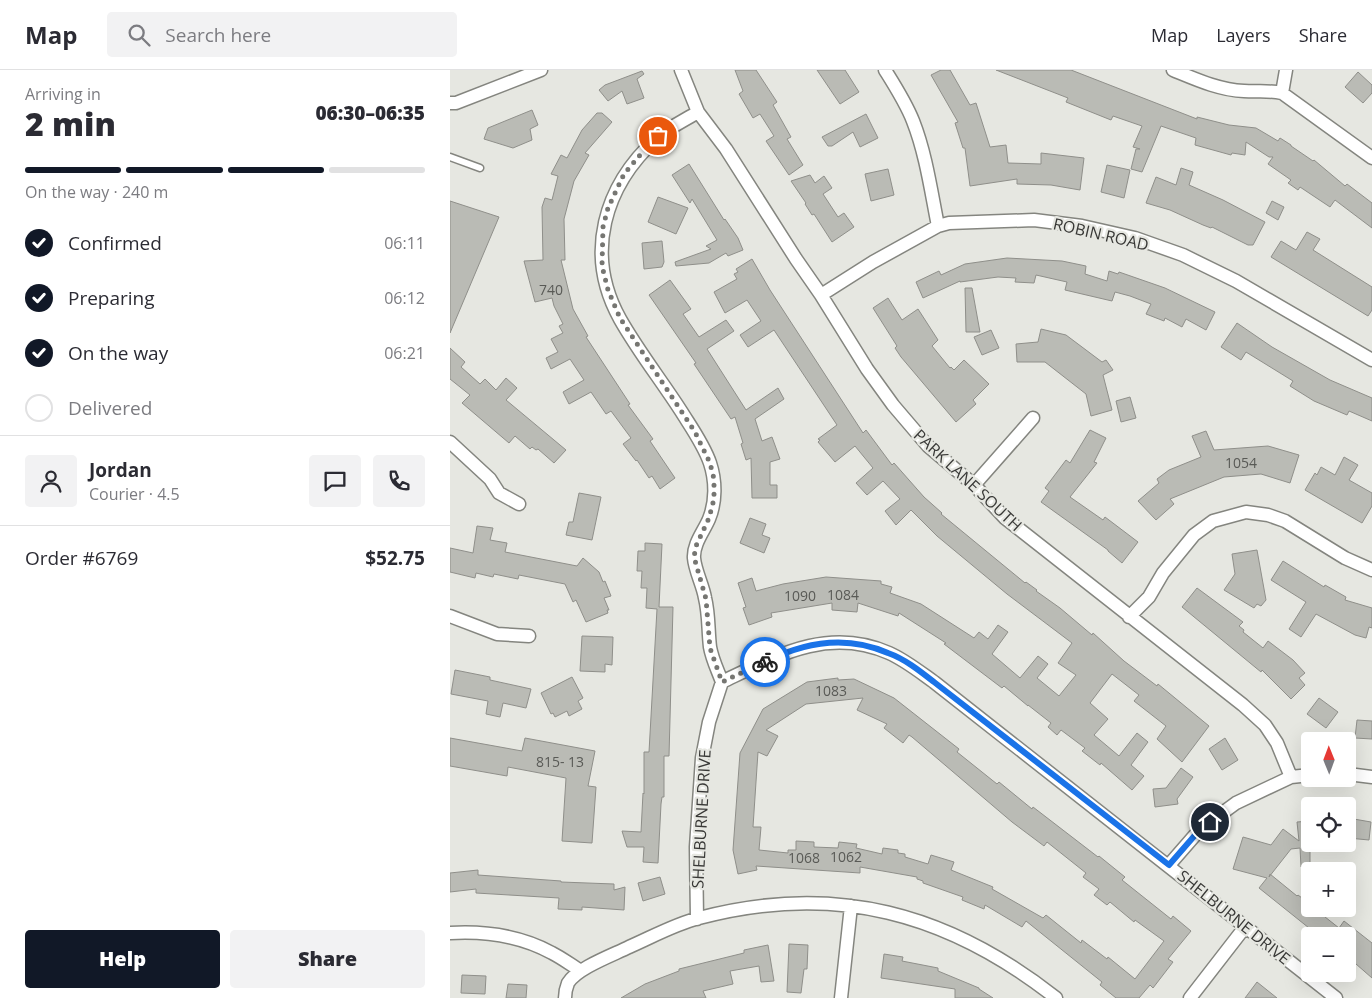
<!DOCTYPE html>
<meta charset="utf-8">
<style>
:root{--surface:#fff;--page:#f2f2f3;--text:#2b2b33;--muted:#7c7c81;--line:#e1e1e2;--accent:#111827}
body{margin:0;font-family:"Open Sans",sans-serif;background:var(--page);color:var(--text);height:100vh;display:flex;flex-direction:column;font-size:19px;white-space:nowrap}
*{box-sizing:border-box;margin:0}
p{font-size:16px;color:var(--muted)}
.icon{flex:none;width:28px;height:28px;fill:none;stroke:currentColor;stroke-width:2;stroke-linecap:round;stroke-linejoin:round}
.map{position:relative;flex:1;overflow:hidden}
.side{display:flex;flex-direction:column;background:var(--surface);width:450px}
.side>*{flex:none}
.needle{width:32px;rotate:359deg}
.fabs{position:absolute;left:851px;top:662px;display:grid;gap:10px}
.fabs a{display:grid;place-items:center;width:55px;height:55px;border-radius:5px;background:var(--surface);box-shadow:0 5px 20px #0002;font-size:25px}
.pin{position:absolute;display:grid;place-items:center;width:42px;height:42px;color:#fff;margin:-21px;border:2px solid #fff;border-radius:50%;box-shadow:0 1px 5px #0007}
.courier{position:absolute;display:grid;place-items:center;width:50px;height:50px;margin:-25px;border:4px solid #1a73e8;border-radius:50%;background:#fff;color:#222;box-shadow:0 1px 6px #0007}
.head em{font-style:normal;font-weight:800}
.head div{display:flex;flex-direction:column-reverse}
.head{display:flex;align-items:center;justify-content:space-between;height:85px;padding:0 25px}
h1{font-size:32px;font-weight:800;line-height:38px}
.bar{display:grid;grid-template-columns:repeat(4,1fr);gap:8px 5px;align-content:center;height:60px;padding:0 25px}
.bar i{height:6px;border-radius:4px;background:var(--line)}
.bar .active{background:var(--accent)}
.bar p{grid-column:span 4}
.line{display:flex;align-items:center;gap:12px;padding:0 25px;border-top:1px solid var(--line)}
.line div{flex:1}
.round{display:grid;place-items:center;flex:none;width:52px;height:52px;border-radius:5px;background:var(--page)}
ol{padding:0 25px;list-style:none}
li{display:flex;align-items:center;gap:15px;height:55px}
li p{margin-inline-start:auto}
li .icon{padding:5px;border-radius:50%;background:var(--accent);color:#fff;stroke-width:4}
li:last-child{color:var(--muted)}
li i{width:28px;height:28px;border:2px solid var(--line);border-radius:50%}
.primary-button{display:flex;gap:10px;margin-top:auto;padding:10px 25px}
.primary-button a{flex:1;height:58px;border-radius:5px;background:var(--accent);color:#fff;font-size:20px;font-weight:800;line-height:58px;text-align:center}
.primary-button a+a{background:var(--page);color:var(--text)}
header{display:flex;align-items:center;gap:30px;box-sizing:border-box;height:70px;padding:0 25px;background:var(--surface);border-bottom:1px solid var(--line)}
header strong{font-size:24px}
nav{display:flex;gap:28px;margin-inline-start:auto;font-size:18px}
.search{width:350px;height:45px;background:var(--page);display:flex;align-items:center;gap:12px;box-sizing:border-box;padding:0 18px;border-radius:5px;color:var(--muted);font-size:19px}
main{display:flex;flex:1;min-height:0}
.map>svg:first-child{display:block}
.building{fill:#babbb5;stroke:#8f8f8a;fill-rule:evenodd}
.lines{fill:none;stroke-linecap:round;stroke-linejoin:round}
.lane-casing{stroke:#84857f;stroke-width:9}
.street-casing{stroke:#84857f;stroke-width:15}
.lane{stroke:#fff;stroke-width:6}
.street{stroke:#fff;stroke-width:12}
.done{stroke:#767672;stroke-width:5;stroke-dasharray:0 9}
.route{stroke:#1a73e8;stroke-width:6}
.labels{text-anchor:middle;dominant-baseline:central;stroke-width:4.5;stroke-linejoin:round;paint-order:stroke}
.number-label{font-size:14px;fill:#595a56}
.street-label{font-size:16px;fill:#393937;stroke:#e6e7e1}
</style>
<header>
<strong>Map</strong>
<div class="search"><svg class="icon" aria-label="search" viewBox="0 0 24 24"><circle cx="10" cy="10" r="6"/><path d="M15 15l6 6"/></svg>Search here</div>
<nav><a>Map</a><a>Layers</a><a>Share</a></nav>
</header>
<main>
<section class="side">
<div class="head"><div><h1>2 min</h1><p>Arriving in</p></div><em>06:30–06:35</em></div>
<div class="bar"><i class="active"></i><i class="active"></i><i class="active"></i><i></i><p>On the way · 240 m</p></div>
<ol>
<li><svg class="icon" aria-label="check" viewBox="0 0 24 24"><path d="M5 12l5 5 9-10"/></svg>Confirmed<p>06:11</p></li>
<li><svg class="icon" aria-label="check" viewBox="0 0 24 24"><path d="M5 12l5 5 9-10"/></svg>Preparing<p>06:12</p></li>
<li><svg class="icon" aria-label="check" viewBox="0 0 24 24"><path d="M5 12l5 5 9-10"/></svg>On the way<p>06:21</p></li>
<li><i></i>Delivered</li>
</ol>
<div class="line" style="height:90px"><a class="round"><svg class="icon" aria-label="person" viewBox="0 0 24 24"><circle cx="12" cy="8" r="4"/><path d="M4 21q1-7 8-7t8 7"/></svg></a><div><b>Jordan</b><p>Courier · 4.5</p></div><a class="round"><svg class="icon" aria-label="chat" viewBox="0 0 24 24"><path d="M4 5h16v11H9l-5 4z"/></svg></a><a class="round"><svg class="icon" aria-label="phone" viewBox="0 0 24 24"><path d="M5 4h4l2 5-3 2q2 4 5 5l2-3 5 2v4C11 20 4 13 5 4z"/></svg></a></div>
<div class="line" style="height:65px"><div>Order #6769</div><b>$52.75</b></div>
<div class="primary-button"><a>Help</a><a>Share</a></div>
</section>
<div class="map">
<svg width="922" height="928" viewBox="0 0 922 928">
<rect width="100%" height="100%" fill="#e6e7e1"/>
<path class="building" d="M285,0H306L327,32L323,35L341,67L337,69L353,95L339,105L316,71L324,66L310,44L303,48L289,24L293,21Z
M367,0H395L409,22L390,34Z
M491,0H500L520,35L526,33L540,77L556,75L558,93L591,94V83L634,88L630,120L601,115L567,114V109L520,116L515,78H513L505,53L508,52L481,5Z
M546,0H621L747,49V47L779,55L806,58L828,71L830,68L841,75V76L863,91L864,90L895,116L897,114L922,133V158L885,130L880,137L850,117L848,120L838,113L841,110L818,94L823,87H819L796,72L795,85L782,83L781,85L745,75L746,68L711,56L692,102L681,99L686,79H690L683,77L692,56L663,46L661,50L616,32L618,28Z
M192,1L194,4L187,9L194,28L177,34L172,21L158,31L149,20L155,15Z
M908,2L922,15V23L913,33L895,17Z
M82,40L88,55L80,59L82,70L63,78L34,69L38,58Z
M147,43H152L162,52L135,83L139,85L124,111L114,149L115,190H111L123,239L138,266L136,267L180,334L178,335L203,369L200,371L225,408L210,419L202,406L199,408L187,390L186,391L173,374L181,368L161,341L156,344L141,322L119,334L113,322L134,310L120,289L101,299L96,288L108,282L101,269L113,263L109,256L113,254L104,236L102,228L85,232L74,191L93,190L92,137L95,128L102,130L108,106L101,104L111,85L117,88L132,60Z
M416,44L428,68L410,77L403,62L382,76H378L372,67Z
M239,94L274,150L275,149L288,168L293,180L278,186L276,183L259,193L226,196L225,192L261,179L256,176L267,170L242,129L240,133L222,105Z
M657,95L680,100L674,128L651,122Z
M731,98L743,102L739,115L773,130L815,152L803,175H798L762,157L761,158L753,155L720,140L696,133L706,107L726,115Z
M438,99L444,125L421,131L415,104Z
M360,105L365,113L374,106L382,118L373,124L388,147L394,143L404,157L382,172L364,144L362,145L355,134L356,133L341,111Z
M208,127L238,138L226,164L198,152Z
M0,131L49,147L0,263Z
M822,131L834,137L828,150L816,143Z
M857,162L870,169L863,180L922,217V240L918,246L821,187L831,171L846,180Z
M212,171L214,192L212,197L194,199L192,173Z
M557,188L612,191L636,196L635,204L657,211L659,201L668,204L669,202L715,218L765,242L756,260L736,249L732,257L715,248L714,251L696,244L701,234L680,226L665,222L662,231L615,220L617,212L586,205L584,213L565,212L566,208L548,207L510,212V211L473,228L466,212L489,201L491,205L515,194Z
M302,189L320,220L413,363L416,360L442,395L444,393L474,427L492,443L491,444L575,513L576,512L587,520L586,521L610,538L642,565L643,563L674,591L707,616L708,614L759,656L732,692L707,669L716,656L684,631L689,625L662,604L640,633L658,649L644,665L669,686L687,663L698,672L681,695L694,706L682,720L651,693L650,695L632,681L635,678L611,660L607,665L598,657L601,653L578,635V636L554,616L552,618L494,574L496,573L449,543L448,546L408,533L407,542L382,540V533L321,543L322,547L299,555L293,538L296,537L288,513L302,508L306,521L333,514L376,507L431,511V514L442,517L440,523L471,534L524,568L529,562L538,569L548,555L558,562L542,584L570,608L588,586L598,594L587,608L609,626L626,605L608,593L622,573L557,524L487,466L461,440L446,455L435,441L450,429L433,411L417,425L406,413L423,398L405,376L385,392L368,372L370,370L368,369L387,355L324,260L298,277L290,265L311,251L297,230L275,243L264,222L287,209L284,204L288,202L286,199Z
M220,210L241,239L233,244L249,267L276,250L284,261L257,279L296,340L328,318L334,329L305,349L312,371L322,367L330,389L320,392V415H327V428H302L301,388L296,390L291,374L293,373L285,347L281,349L244,294L246,293L199,225Z
M515,218H522L530,262H516Z
M438,228L452,250L468,239L488,270L482,276L500,298L501,297L504,300L514,290L539,314L523,330L526,334L506,352L451,287L445,278L447,276L423,238Z
M787,253L822,277L880,310L922,328V351L899,341L897,345L864,331L840,316L843,311L796,282L791,290L771,277Z
M591,259L616,265L652,292L656,290L663,300L653,305L662,340L641,346L636,324L595,292H567L566,274L588,272Z
M541,260L549,278L532,285L524,267Z
M0,278L15,292L11,297L30,314L35,309L46,320L56,308L67,318L56,330L116,380L104,393L88,379L86,380L82,377L80,379L65,366L59,373L12,333L20,325L0,309Z
M680,327L686,348L671,352L666,331Z
M640,360L656,368L644,392L647,393L620,427L653,450L655,447L688,472L672,493L658,481V480L591,432L599,421L595,418L616,390L620,393Z
M756,361L764,380L818,376L849,385L840,413L811,404L774,407L720,429L724,434L706,450L688,431L709,413L707,409L719,400L751,387L742,366Z
M894,387L908,395L899,410L922,423V436L912,453L855,420L865,403L867,405L871,397L885,405Z
M129,423L151,427L142,470L116,465L119,452H123Z
M300,448L316,454L312,465L320,468L314,483L290,473Z
M27,456L43,458L40,470L57,473L55,482L127,496L133,488L149,502L153,512L155,511L161,526L154,528L159,540H157L158,543L136,552L126,530L123,532L115,514L69,505L68,509L44,504L43,507L26,503L25,508L0,502V478L23,483Z
M195,473L212,474L209,537H223L219,686H214V727H212L211,734L208,793L193,792L194,777H177L172,761L191,762L193,723L194,724V682H199L207,539L196,538L197,518H191L192,501H187L188,481H195Z
M807,480L816,530L811,536L807,534L804,538L774,520L785,504L782,484Z
M833,491L874,517L875,515L896,527L895,530L922,538V558L919,557L916,568L905,565L866,544L851,567L839,559L856,532L821,510Z
M747,518L793,552L789,556L794,560L793,562L813,578L818,571L843,590L855,603L849,608L855,615L841,629L812,600L811,602L732,537Z
M132,566L163,567L162,595L155,594V602L130,601Z
M5,600L40,607V610L81,619L76,638L53,633L50,647L36,644L38,631L1,624Z
M122,607L133,628L128,631L132,639L119,646L117,641L105,647L103,643L101,644L91,623Z
M388,608V610L404,609L444,628L509,679L507,682L547,714L549,712L582,739L583,737L648,787L649,786L675,807L672,810L721,849L723,846L741,861L718,889L723,892L703,918L700,915L689,928H666L650,915L652,912L576,851L572,857L535,835L534,839L512,830L513,827L473,813V811L467,809V807L410,797V803L306,796L307,800L288,804L283,780L290,683L313,639L357,612ZM413,628L407,640L437,654L434,658L453,673L459,665L462,667L562,752L594,776L597,772L636,803L633,807L649,819L644,825L657,835L660,832L684,852L685,850L714,871L685,909L658,887L657,889L632,870L631,873L596,845L593,848L542,819L543,817L501,800L504,792L481,785L478,794L455,787V784L448,783V780L433,778L432,784L406,778L407,774L389,772L388,778L364,777V772L346,771V780H338V783L309,780L311,757H303L308,682L317,686L328,666L316,660L356,634Z
M869,628L888,642L876,658L857,644Z
M907,650L922,651V669L905,668Z
M0,668L72,681L75,668L145,681L138,716L146,717L142,773L112,771L116,708L58,697L57,706L0,696Z
M775,668L788,690L772,700L759,679Z
M731,698L743,707L727,729L728,734L705,737L703,719L716,718Z
M898,748L921,752L919,770L898,768Z
M860,751V796L851,797L850,778L841,779L819,807L820,804L847,826L848,825L860,834V839H865L889,858L894,851L922,873V908L898,887V866H869L809,818L817,808L783,799L793,767L821,775L833,759L849,771L847,752Z
M28,800V805L111,811V812L164,814V820L175,817L174,840L132,837V840L108,839L109,828L26,823V819L0,822V803Z
M210,807L215,824L193,831L188,813Z
M339,874L358,875L357,899H354L351,923L337,922Z
M318,875L324,911L311,912L309,896L280,901L283,914L253,921L256,928H171L195,914L229,901V899L294,883V880Z
M434,884L453,887L452,891L488,898V901L529,918V919L543,928H505V919L431,908Z
M12,905L36,906L35,924L11,923Z
M807,912L827,928H795Z
M58,914L77,915L76,928H56Z"/>
<g class="lines">
<defs>
<path id="lane" d="M0,87L30,98"/>
<path id="street" d="M231,0L248,42L276,79L346,189L371,225L417,299L443,335L478,376L524,415L555,448L793,635L815,655L827,673L841,707
M435,0C445,16 456,33 463,51C476,84 481,121 488,156
M723,0C745,9 769,20 794,21C808,22 817,20 832,23L922,88
M832,23L836,0
M0,33H6L91,0
M248,42C235,50 218,58 207,68C154,116 134,184 170,249C188,281 211,310 231,341C241,357 254,375 260,393C266,411 266,432 259,449C254,461 243,474 244,488C245,501 253,515 255,528C259,544 258,560 260,577C262,589 268,601 272,612
M371,225L423,192L488,156L499,153L584,150L632,156L685,168L733,185L786,211L922,290
M0,372L40,409L49,423L69,434
M524,415L583,348
M0,546L47,564L79,566
M679,547L699,527L713,503L744,465L763,451L796,442L818,445L835,451L895,488L922,500
M898,704L922,707
M719,795L746,764L760,752L786,733L841,707L860,705
M247,849L246,777L252,688L259,652L272,612C326,586 378,556 439,583C455,590 470,602 484,612L886,928
M0,863C34,861 71,866 102,883C112,888 121,895 131,901
M115,928C115,923 116,918 118,913C127,898 163,885 179,877C202,867 225,854 249,848C385,812 498,843 606,928
M391,928L401,836
M740,928L795,857"/>
</defs>
<use href="#lane" class="lane-casing"/>
<use href="#street" class="street-casing"/>
<use href="#lane" class="lane"/>
<use href="#street" class="street"/>
</g>
<g class="lines">
<path class="done" d="M208,66L190,85L174,104L158,138L153,157L152,196L158,220L170,248L245,362L260,393L264,409V429L259,448L246,476L244,487L256,529L260,578L272,612L315,592"/>
<path class="route" d="M315,592C354,572 397,565 438,583C455,589 470,601 484,612L719,795L746,764L760,752"/>
</g>
<g class="labels">
<g class="number-label">
<text x="101" y="219">740</text>
<text x="791" y="392">1054</text>
<text x="393" y="524">1084</text>
<text x="350" y="525">1090</text>
<text x="381" y="620">1083</text>
<text x="110" y="691">815- 13</text>
<text x="396" y="786">1062</text>
<text x="354" y="787">1068</text>
</g>
<g class="street-label">
<text transform="translate(651 164) rotate(13)">ROBIN ROAD</text>
<text transform="translate(518 410) rotate(43)">PARK LANE SOUTH</text>
<text transform="translate(251 749) rotate(-87)">SHELBURNE DRIVE</text>
<text transform="translate(784 847) rotate(39)">SHELBURNE DRIVE</text>
</g>
</g>
</svg>
<div class="fabs">
<a><svg class="needle" viewBox="-14 -14 28 28"><path d="M0-13l5 13h-10z" fill="#e53935"/><path d="M0 13l5-13h-10z" fill="#7c7c81"/></svg></a>
<a><svg class="icon" aria-label="locate" viewBox="0 0 24 24"><circle cx="12" cy="12" r="6"/><path d="M12 2v4M12 18v4M2 12h4M18 12h4"/></svg></a>
<a>+</a>
<a>−</a>
</div>
<div class="pin" style="left:208px;top:66px;background:#ea580c"><svg class="icon" aria-label="bag" viewBox="0 0 24 24"><path d="M5 8h14l-1 12H6zM9 8a3 3 0 0 1 6 0"/></svg></div>
<div class="pin" style="left:760px;top:752px;background:#1f2937"><svg class="icon" aria-label="home" viewBox="0 0 24 24"><path d="M3 11l9-7 9 7M6 9v11h12V9"/></svg></div>
<div class="courier" style="left:315px;top:592px"><svg class="icon" aria-label="bike" viewBox="0 0 24 24"><circle cx="6" cy="16" r="4"/><circle cx="18" cy="16" r="4"/><path d="M6 16l4-8h5l3 8M10 8l3 8H6M13 5h3"/></svg></div>
</div>
</main>
